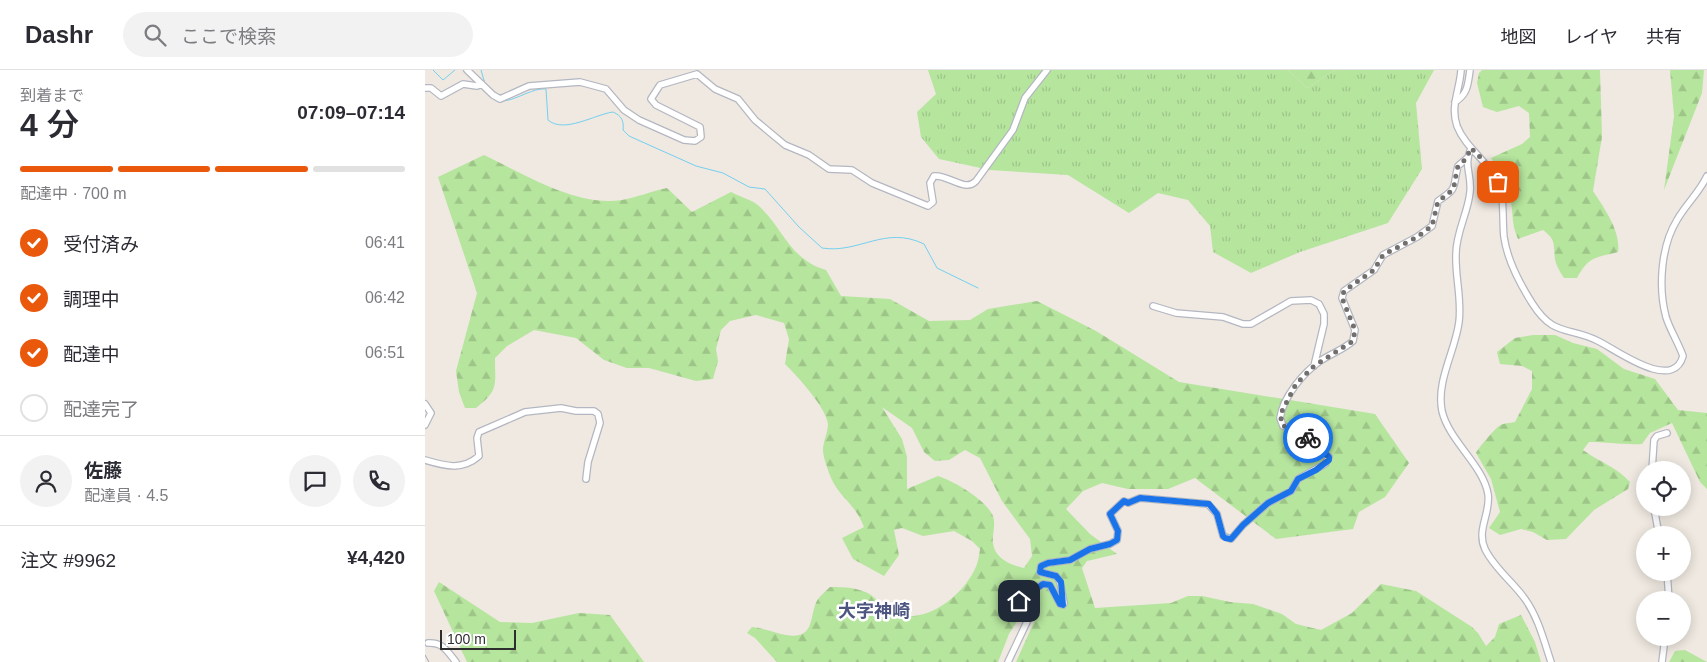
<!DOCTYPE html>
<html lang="ja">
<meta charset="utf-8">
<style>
:root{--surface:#fff;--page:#f2f2f3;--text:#2b2b33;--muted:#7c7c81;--line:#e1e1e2;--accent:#ea580c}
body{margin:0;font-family:Arial,"Noto Sans JP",sans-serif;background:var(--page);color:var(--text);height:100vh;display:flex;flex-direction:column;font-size:19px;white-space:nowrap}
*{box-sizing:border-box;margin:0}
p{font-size:16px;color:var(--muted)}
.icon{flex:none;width:28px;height:28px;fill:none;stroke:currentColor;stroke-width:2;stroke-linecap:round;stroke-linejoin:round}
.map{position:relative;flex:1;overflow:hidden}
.side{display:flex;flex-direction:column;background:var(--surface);width:425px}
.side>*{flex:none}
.controls{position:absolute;left:1211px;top:391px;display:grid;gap:10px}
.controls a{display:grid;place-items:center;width:55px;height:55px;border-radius:50%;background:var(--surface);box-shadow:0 2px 12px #0003;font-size:25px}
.scale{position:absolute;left:15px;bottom:12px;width:76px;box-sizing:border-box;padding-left:5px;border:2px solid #2e2e2e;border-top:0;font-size:14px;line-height:18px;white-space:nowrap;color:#2e2e2e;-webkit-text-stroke:4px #fff;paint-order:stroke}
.pin{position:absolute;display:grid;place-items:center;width:42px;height:42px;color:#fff;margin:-21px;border-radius:10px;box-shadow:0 2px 8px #0006}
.courier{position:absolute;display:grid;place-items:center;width:50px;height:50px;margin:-25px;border:4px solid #1a73e8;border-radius:50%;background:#fff;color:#222;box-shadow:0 1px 6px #0007}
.head em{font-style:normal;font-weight:600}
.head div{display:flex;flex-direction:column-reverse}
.head{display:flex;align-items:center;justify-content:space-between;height:85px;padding:0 20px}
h1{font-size:32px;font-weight:600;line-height:38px}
.bar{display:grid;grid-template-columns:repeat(4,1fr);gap:8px 5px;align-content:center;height:60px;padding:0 20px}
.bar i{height:6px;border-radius:4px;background:var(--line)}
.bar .on{background:var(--accent)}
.bar p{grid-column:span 4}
.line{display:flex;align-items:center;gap:12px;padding:0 20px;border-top:1px solid var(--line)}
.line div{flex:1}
.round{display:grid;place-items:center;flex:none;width:52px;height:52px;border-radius:26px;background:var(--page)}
ol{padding:0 20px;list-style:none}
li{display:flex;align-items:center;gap:15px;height:55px}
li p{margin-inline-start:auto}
li .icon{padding:5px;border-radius:50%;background:var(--accent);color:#fff;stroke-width:4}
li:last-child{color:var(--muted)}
li i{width:28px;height:28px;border:2px solid var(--line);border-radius:50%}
header{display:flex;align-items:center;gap:30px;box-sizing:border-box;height:70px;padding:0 25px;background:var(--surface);border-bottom:1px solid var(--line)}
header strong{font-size:24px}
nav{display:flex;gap:28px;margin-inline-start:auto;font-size:18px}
.search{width:350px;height:45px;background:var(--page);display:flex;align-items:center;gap:12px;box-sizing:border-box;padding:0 18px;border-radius:28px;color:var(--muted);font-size:19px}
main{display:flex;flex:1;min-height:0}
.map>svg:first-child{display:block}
.grass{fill:url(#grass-tufts)}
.forest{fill:url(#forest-firs);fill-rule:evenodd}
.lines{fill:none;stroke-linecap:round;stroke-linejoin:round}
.stream{stroke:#75cff0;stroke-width:1}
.minor-casing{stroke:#b4b7c1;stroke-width:8}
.minor{stroke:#fff;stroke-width:5.5}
.rail{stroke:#a3a6b8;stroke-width:1}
.done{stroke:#726f6d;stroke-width:5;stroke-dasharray:0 9}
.route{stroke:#1a73e8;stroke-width:6}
.labels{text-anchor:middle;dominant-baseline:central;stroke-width:5;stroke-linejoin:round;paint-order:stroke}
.quarter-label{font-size:18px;font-weight:bold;fill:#4d5680;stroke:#fff}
</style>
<header>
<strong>Dashr</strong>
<div class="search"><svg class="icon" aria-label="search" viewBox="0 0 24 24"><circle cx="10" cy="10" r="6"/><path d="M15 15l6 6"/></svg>ここで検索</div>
<nav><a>地図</a><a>レイヤ</a><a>共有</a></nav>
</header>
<main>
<section class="side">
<div class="head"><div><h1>4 分</h1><p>到着まで</p></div><em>07:09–07:14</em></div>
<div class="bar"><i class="on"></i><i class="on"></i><i class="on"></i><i></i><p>配達中 · 700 m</p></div>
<ol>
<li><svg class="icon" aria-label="check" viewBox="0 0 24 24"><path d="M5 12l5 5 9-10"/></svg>受付済み<p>06:41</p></li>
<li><svg class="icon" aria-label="check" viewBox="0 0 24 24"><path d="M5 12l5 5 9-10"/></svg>調理中<p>06:42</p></li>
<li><svg class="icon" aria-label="check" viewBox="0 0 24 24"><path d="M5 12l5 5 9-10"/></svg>配達中<p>06:51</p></li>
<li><i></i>配達完了</li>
</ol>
<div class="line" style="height:90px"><a class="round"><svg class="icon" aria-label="person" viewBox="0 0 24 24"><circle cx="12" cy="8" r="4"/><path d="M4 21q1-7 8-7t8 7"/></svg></a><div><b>佐藤</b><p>配達員 · 4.5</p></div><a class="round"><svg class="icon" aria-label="chat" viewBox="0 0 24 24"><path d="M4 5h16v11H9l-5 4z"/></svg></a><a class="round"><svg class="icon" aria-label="phone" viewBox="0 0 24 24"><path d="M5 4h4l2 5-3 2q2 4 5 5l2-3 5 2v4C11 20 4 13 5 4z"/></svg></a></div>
<div class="line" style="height:65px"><div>注文 #9962</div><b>¥4,420</b></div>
</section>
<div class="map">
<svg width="1282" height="592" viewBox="0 0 1282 592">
<defs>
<pattern id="grass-tufts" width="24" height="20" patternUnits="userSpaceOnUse" patternTransform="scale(1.25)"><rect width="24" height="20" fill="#b6e59e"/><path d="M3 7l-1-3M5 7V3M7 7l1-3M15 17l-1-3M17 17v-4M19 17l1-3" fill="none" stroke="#9dc588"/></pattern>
<pattern id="forest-firs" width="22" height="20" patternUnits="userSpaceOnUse" patternTransform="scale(1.25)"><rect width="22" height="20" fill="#b6e59e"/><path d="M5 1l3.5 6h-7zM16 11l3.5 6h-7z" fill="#9dc588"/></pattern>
</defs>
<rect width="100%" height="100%" fill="#efe9e1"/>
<path class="grass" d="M503,0H863L882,18L910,0H1009L991,33L997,99L963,153L875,182L826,203L788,182L785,156L763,130L733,123L704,143L643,105L565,100L514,89L496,67L492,42L511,24Z"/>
<path class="forest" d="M863,0H910L882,18Z
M1057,0H1175L1177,67L1168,121C1179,138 1196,161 1193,182C1170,188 1164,186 1152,208H1139C1136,203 1131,196 1130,189C1128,174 1132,171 1118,160L1093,169C1088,157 1088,152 1087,139C1085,120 1077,103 1066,88L1097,74L1105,67L1104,43L1094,36L1072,42L1058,37L1052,13L1054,3Z
M1245,0H1279L1277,23L1239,120L1249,46Z
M59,85C99,104 151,137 197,130C209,128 228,121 242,118L267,142L306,122C315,127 328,130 334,136C359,159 364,189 401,200L416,226L465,229L504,251L545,250L563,239L612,231L671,261L754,312L950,344L984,393L960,427L934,442L928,459L851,469L770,408L743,419H703L677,413L658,421L641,439L665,464L692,484L662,491L657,498L670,538L746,533L763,526H777L805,532L828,534L857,544L871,554L896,560L927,543L956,514L991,521L1047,557L1053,563L1061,576L1070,567L1074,554L1096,545L1110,572L1116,592H591L613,543L611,529L603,528L594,521L588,530L589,537L598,542L584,564L573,592H352L330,568L322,563L327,557C339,558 349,563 361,565C392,570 383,545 393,529C396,525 401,521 405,517C419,517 433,517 446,525C454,531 463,543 474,545C504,552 536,526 549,501C553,494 554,486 555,479L547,471L529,461L498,466L477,458L469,460L474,485L459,506L428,489L417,468L439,457C429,431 413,428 404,403C402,396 398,387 398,380C398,372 403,362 403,354C401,337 372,306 360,294L364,269L359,253L331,245L305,251L296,260L291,279L293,291L288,309L271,311L224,298H202L179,290L151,268L109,260L82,276L70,288C70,316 74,320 51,338H40L34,322L31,301L52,223L13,107ZM457,337L487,358L499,382L510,391L524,390L540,380L555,388L577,431L605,469L607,486L599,498C586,495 570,489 568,473C567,464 571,456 568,446C561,430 529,411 513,406L482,419V387L477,369Z
M1108,265H1130L1148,273L1172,279L1199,299L1230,309L1253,340L1282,343V419L1275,412L1247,353L1225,363L1217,374C1198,375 1183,372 1164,372L1158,380C1176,393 1190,396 1205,412L1203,419L1169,440L1141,469L1122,470L1108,462L1096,459L1075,465L1064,458L1075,442L1066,409L1051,383C1054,377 1068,361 1074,356C1078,353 1085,353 1090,352L1107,319V301L1097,296L1075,294L1072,282L1090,268Z
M14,512L75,552L107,553L154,543L185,545L219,592H42L9,521Z
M1260,580L1282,592H1244L1250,581Z"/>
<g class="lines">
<path class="stream" d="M8,0L18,10L30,0
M56,0L60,14
M65,26C80,41 103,17 121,19L123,50C139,64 171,44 188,42C197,46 199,51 198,60L204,66L271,96L298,103L324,117L340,119L374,157L397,178C434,184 460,155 499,174L512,198L553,218"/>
<defs>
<path id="minor" d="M42,0L68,25L75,29L104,16L155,12L181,19L199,40L214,50L259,70L270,71L276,67L275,57L231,35L226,29L235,15L272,4L290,19L313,29L330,50L360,75L384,85L404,99L427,100L447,113L503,136L508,132L505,113L509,106C523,104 540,123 551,111L588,60L600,28L622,0
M1036,0C1035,19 1025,36 1032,56C1041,79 1064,91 1073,114C1080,131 1077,149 1079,167C1082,189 1095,214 1107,233C1129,268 1144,256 1173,271C1190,279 1248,323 1258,286C1253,272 1245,260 1241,247C1233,217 1236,176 1252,150C1261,134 1274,123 1282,106
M0,18H6L16,26L38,14L52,16L57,14
M1030,32C1043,24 1043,14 1045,0
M1046,78C1038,96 1047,104 1045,122C1043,143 1031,162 1031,184C1030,207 1037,229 1034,252C1030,282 1011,311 1017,341C1024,371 1058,395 1063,424C1066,443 1051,460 1060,479C1069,498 1088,512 1100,529C1113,547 1119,571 1126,592
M728,236L751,243L798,247L818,254H826L866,231L886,230L894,234L899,244V254L889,296
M0,334L6,343L0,355
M0,390C20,396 37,401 54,386L52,368L54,362L100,342L136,338L151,341H169L173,344L175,353L163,392L161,409
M1227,400L1229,370L1232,366L1242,363
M1229,438L1234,465
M1242,502L1244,530
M3,573C18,572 22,581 31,592
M583,592L608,539L594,534L599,525L618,514L625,515L635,534L638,535L639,533L635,512L631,506L615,502L616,496L623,493L645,490L665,479L685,474L692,470L693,461L685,444L699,431L703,433L715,428L783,434L792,444L798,466L806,469L818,455L843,433L866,421L873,409L900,394L904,387L874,360L858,356L855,348C858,327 878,303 895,291C905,284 918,280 928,271L930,260L917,228L919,221L949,200L958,185L992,167L1007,156L1013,131C1034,117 1027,119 1033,96L1041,89
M1237,592L1240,568"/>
</defs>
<use href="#minor" class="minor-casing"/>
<use href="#minor" class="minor"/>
<path class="rail" d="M0,585L4,592"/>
</g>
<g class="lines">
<path class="done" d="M883,368L874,360L858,356L855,345L871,314L889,296L928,271L930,260L917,228L919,221L949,200L958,185L992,167L1007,156L1013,131C1034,117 1027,119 1033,96L1041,89L1046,78L1060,92L1073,112"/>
<path class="route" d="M594,531L618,514L625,515L635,534L638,535L636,512L631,506L615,502L616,496L623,493L645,490L665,479L685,474L692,470L693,461L685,444L699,431L703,433L715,428L784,434L792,444L798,466L800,468L806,469L818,455L843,433L866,421L873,409L891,400L904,390V387L883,368"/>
</g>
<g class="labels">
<g class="quarter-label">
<text x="449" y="541">大字神崎</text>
</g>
</g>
</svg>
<div class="controls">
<a><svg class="icon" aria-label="locate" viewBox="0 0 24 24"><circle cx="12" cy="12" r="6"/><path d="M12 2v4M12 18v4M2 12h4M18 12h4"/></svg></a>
<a>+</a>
<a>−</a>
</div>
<div class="scale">100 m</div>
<div class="pin" style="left:1073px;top:112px;background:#ea580c"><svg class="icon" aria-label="bag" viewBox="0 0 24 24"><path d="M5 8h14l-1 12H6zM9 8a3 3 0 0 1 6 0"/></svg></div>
<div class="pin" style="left:594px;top:531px;background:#1f2937"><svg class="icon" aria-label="home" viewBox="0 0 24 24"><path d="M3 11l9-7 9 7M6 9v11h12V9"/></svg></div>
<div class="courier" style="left:883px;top:368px"><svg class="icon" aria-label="bike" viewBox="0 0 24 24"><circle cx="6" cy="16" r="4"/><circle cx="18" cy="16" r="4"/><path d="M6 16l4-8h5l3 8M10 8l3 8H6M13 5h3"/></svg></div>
</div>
</main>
